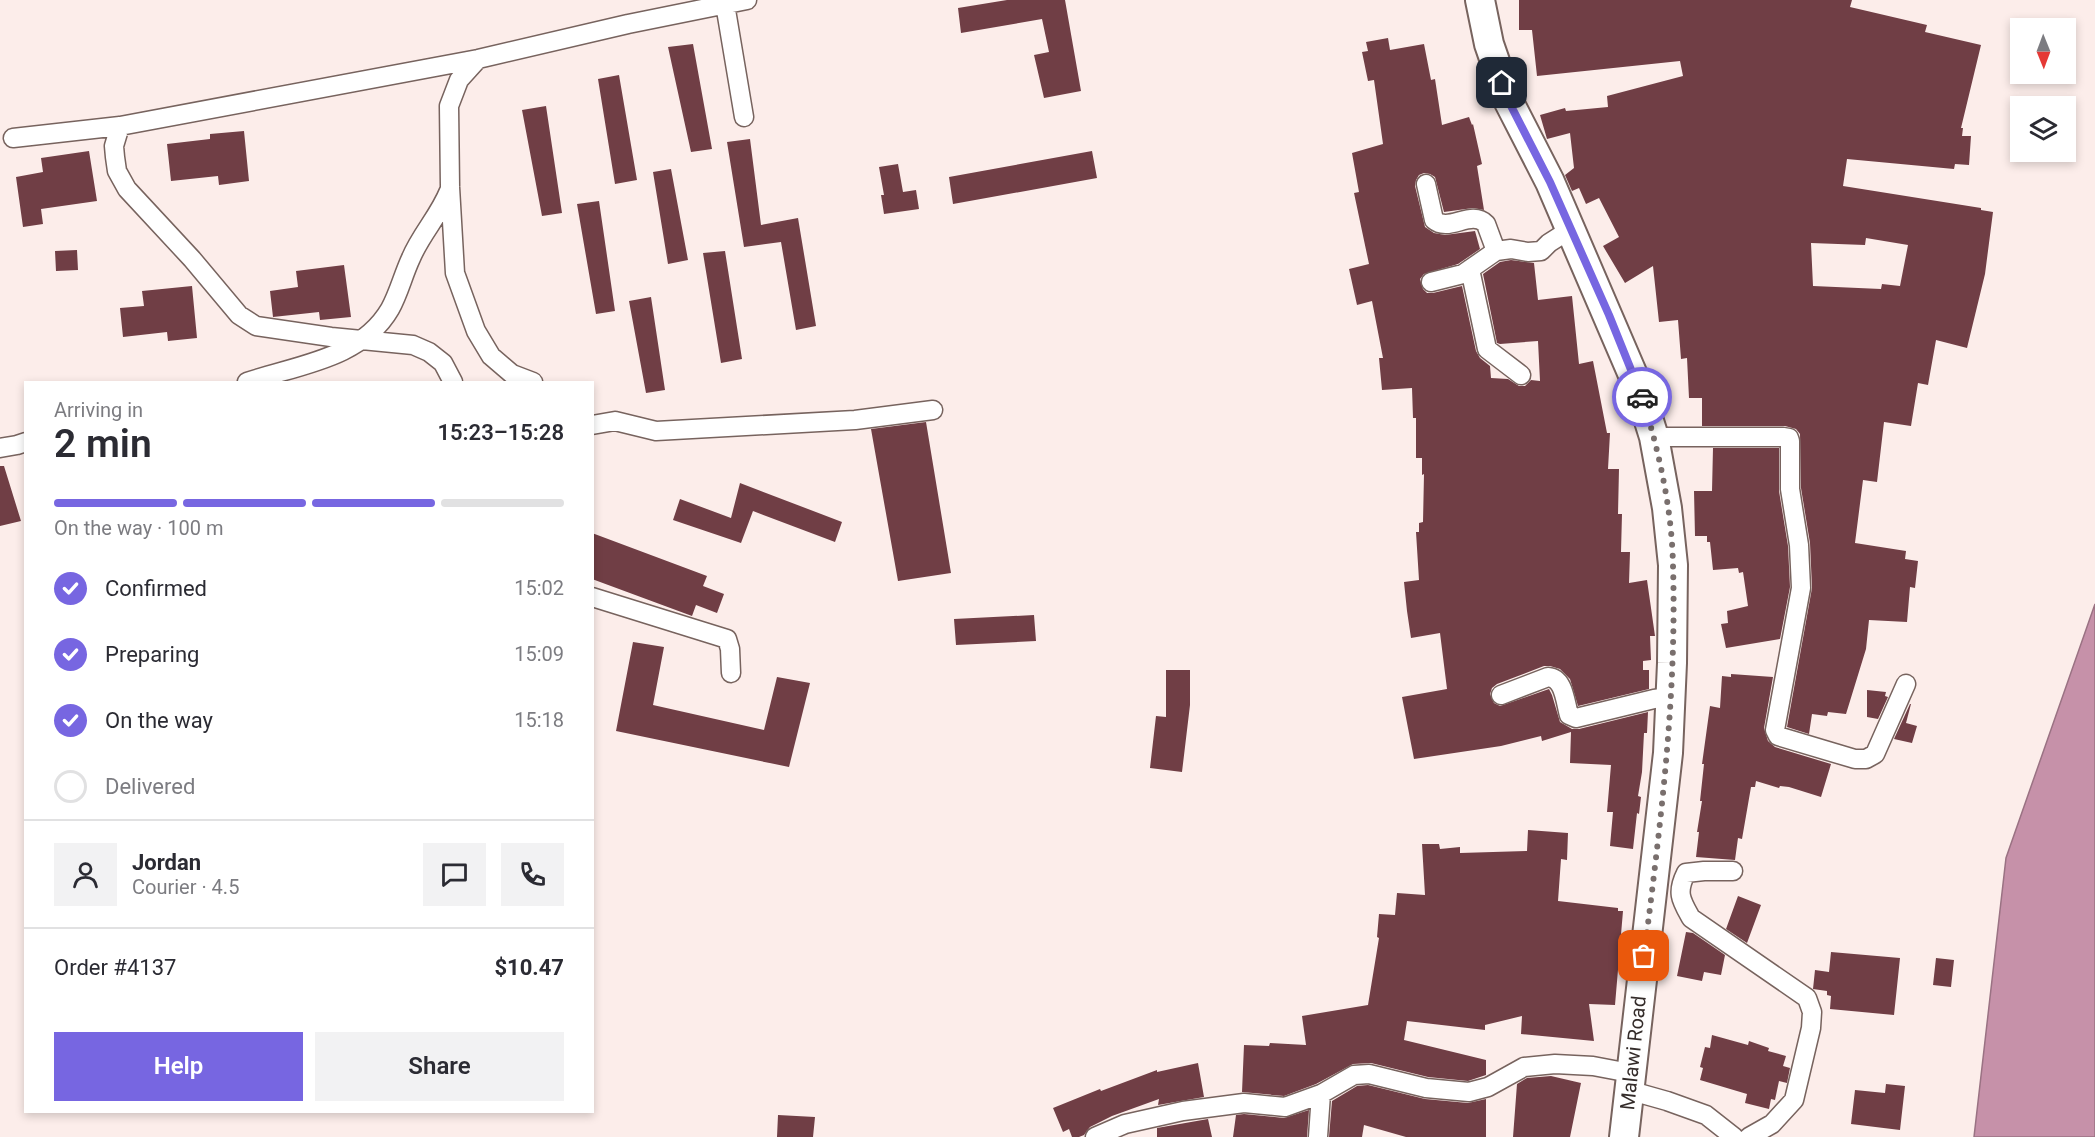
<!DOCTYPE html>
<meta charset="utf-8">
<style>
:root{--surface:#fff;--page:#f2f2f3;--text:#2b2b33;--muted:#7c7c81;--line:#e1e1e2;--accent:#7766e1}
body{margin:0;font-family:Roboto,sans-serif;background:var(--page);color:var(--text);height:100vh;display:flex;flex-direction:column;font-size:22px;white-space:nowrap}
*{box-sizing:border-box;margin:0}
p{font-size:20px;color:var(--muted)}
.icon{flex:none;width:33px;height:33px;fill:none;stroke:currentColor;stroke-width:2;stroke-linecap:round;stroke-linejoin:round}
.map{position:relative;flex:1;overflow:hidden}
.sheet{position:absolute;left:24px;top:381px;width:570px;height:732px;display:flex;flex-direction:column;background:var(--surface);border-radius:0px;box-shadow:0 3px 9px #0003}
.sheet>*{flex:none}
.needle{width:39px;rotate:179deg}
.fabs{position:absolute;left:2010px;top:18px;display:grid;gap:12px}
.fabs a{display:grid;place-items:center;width:66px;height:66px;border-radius:0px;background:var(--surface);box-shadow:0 3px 9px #0003;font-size:30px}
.pin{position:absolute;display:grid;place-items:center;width:51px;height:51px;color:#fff;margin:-26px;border-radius:12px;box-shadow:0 3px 9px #0006}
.courier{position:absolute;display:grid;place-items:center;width:60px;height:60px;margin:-30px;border:4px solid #7766e1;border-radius:50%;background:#fff;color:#222;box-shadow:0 2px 8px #0007}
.head em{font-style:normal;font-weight:600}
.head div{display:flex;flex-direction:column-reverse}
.head{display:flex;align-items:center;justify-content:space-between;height:102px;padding:0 30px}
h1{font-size:39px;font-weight:600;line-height:45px}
.bar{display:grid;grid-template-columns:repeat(4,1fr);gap:9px 6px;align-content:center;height:72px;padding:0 30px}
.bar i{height:8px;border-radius:4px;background:var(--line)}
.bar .current{background:var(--accent)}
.bar p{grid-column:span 4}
.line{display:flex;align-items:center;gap:15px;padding:0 30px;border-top:2px solid var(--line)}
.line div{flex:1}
.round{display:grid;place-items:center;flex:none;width:63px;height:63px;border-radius:0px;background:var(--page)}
ol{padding:0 30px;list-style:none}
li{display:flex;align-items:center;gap:18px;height:66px}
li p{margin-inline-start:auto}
li .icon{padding:6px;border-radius:50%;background:var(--accent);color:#fff;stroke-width:4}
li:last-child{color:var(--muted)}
li i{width:33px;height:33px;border:3px solid var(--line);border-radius:50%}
.action{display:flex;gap:12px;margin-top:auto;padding:12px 30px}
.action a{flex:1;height:69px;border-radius:0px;background:var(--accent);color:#fff;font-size:24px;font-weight:600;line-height:69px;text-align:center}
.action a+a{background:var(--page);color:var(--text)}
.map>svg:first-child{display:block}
.water{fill:#c691a9;stroke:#9a7283;stroke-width:1.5}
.building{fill:#703e45;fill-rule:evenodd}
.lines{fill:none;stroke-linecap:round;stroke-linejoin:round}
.minor-casing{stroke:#77635e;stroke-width:21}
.primary-casing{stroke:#77635e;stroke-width:32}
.minor{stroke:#fff;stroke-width:18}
.primary{stroke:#fff;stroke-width:28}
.done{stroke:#796f6d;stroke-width:6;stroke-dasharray:0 10.8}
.route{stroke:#7766e1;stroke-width:8}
.labels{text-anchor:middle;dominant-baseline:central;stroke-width:6;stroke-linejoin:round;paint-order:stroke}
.street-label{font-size:20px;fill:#332b29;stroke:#fefefe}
</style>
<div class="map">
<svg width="2095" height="1137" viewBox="0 0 2095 1137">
<rect width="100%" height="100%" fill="#fcedea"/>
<path class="water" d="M2095,604V1137H1974L2006,858Z"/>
<path class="building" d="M1007,0H1065L1081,91L1044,98L1034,55L1049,52L1042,19L961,33L958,8Z
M1519,0H1852L1850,7L1927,25L1925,32L1981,45L1961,128H1963L1962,136H1971L1969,165L1955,164L1954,169L1847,159L1843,186L1981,208V210L1993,212L1985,274L1967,348L1936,340L1928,385L1918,383L1911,426L1884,422L1877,482L1863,480L1855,543L1906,551L1905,559L1918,561L1915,588L1910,587L1907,622L1869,620L1866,649L1846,714L1828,712L1827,716L1812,714L1809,734L1787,727L1812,588L1810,543L1801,488L1800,434L1796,429L1785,426H1702V398H1689L1687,358L1681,359L1678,320L1659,322L1653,266L1625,283L1603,246L1619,237L1599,198L1586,204L1579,188L1572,191L1565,175L1574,168L1570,133L1547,139L1540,115L1565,108L1566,111L1608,107L1607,96L1683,76L1680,61L1537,76L1532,30H1519ZM1866,238L1908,245L1900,286L1882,284L1881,289L1813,286L1811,243L1865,245Z
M1388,38L1390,50L1424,44L1431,80L1435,79L1442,125L1469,117L1472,125L1473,124L1482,164L1477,166L1484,210L1473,208L1444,212L1435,177L1430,174L1424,173L1419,175L1416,180L1415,186L1425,227L1434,233L1445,235L1475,231L1480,249L1458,264L1424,274L1420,279L1423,289L1427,293H1433L1462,286L1476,351L1480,358L1490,366L1491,378L1508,379L1519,386H1525L1531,380L1540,381L1538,341L1500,344L1497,343L1483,274L1500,262L1511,260L1534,263L1538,300L1572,296L1579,364L1593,361L1607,433H1610L1608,469H1619L1618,514H1622L1621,552H1630L1629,583L1647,580L1655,636H1650L1651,660L1643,661V670H1649V689L1578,706L1570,679L1560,669L1550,666H1544L1497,684L1492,688L1490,694L1494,703L1500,706L1549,689L1552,695L1560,722L1572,729H1579L1648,712L1647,733H1644L1642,772L1638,796L1641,797L1639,814L1637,813L1633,849L1610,846L1613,812H1607L1611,765L1570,763L1571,732L1542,741L1541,736L1501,746L1414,759L1402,697L1447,689L1440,633L1411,638L1407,611L1404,582L1419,580L1416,532H1419V523L1423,522L1424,474L1422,475V458H1416V418H1413L1412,388L1382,390L1379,358H1383L1372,301L1357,305L1349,269L1369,264L1354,193L1359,192L1352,153L1383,144L1374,80L1368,81L1362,52L1368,51L1366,42Z
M693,44L712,149L691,152L668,47Z
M619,75L637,180L615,184L598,79Z
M546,106L562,213L542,216L522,110Z
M244,131L249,181L219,185L218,176L171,181L167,144L210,139V134Z
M750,139L761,225L798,218L816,326L796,330L781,242L744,247L727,142Z
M89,151L97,201L41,209L43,224L23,227L16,177L43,172L41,158Z
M1092,151L1097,178L953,204L949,177Z
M898,164L903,192L916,190L919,209L884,214L881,195H884L879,167Z
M671,169L688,260L668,264L653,172Z
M599,201L615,311L596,314L577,204Z
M77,250L78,270L56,271L55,251Z
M725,251L742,359L721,363L703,253Z
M344,265L351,317L320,320L319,312L273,317L270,291L298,287L296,271Z
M192,286L197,338L168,341L167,332L123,337L120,308L144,306L142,291Z
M651,297L665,390L646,393L629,301Z
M926,422L951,573L898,581L871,429Z
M1713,448H1779V491L1788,546L1790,587L1780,639L1726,648L1721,624L1728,623L1727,611L1748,606L1743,572L1739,573L1738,568L1713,570L1710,542H1707V536H1695L1694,491H1712Z
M0,466H4L21,521L0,526Z
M740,483L842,522L835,542L753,511L741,543L673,520L680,499L731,518Z
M592,533L707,576L703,586L724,594L717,613L696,605L692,616L592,579Z
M1034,615L1036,641L956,645L954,619Z
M633,642L664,647L653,705L764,730L777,677L810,683L789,767L616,731Z
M1166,670H1190V705L1182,772L1150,768L1156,716L1166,717Z
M1731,674L1773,677L1764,728L1768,741L1775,747L1831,764L1821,797L1789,787L1780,786L1779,788L1756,781L1755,787H1751L1742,839L1738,838L1735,860L1696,857L1699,832H1697L1702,801H1700L1704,764H1702L1710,706L1720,708L1722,676L1731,677Z
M1867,690L1886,692L1885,696L1888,697L1878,719L1867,717Z
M1910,704H1911L1906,723L1917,726L1912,743L1894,739Z
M1528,830L1568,833L1567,860L1561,859L1558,901L1618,908V911H1623L1615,1005L1589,1004L1594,1041L1521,1034L1522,1016L1485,1025V1030L1407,1021L1404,1040L1486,1060V1075L1468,1081L1428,1077L1371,1063L1353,1064L1316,1084L1284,1096L1242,1092L1244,1045L1269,1046L1270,1043L1306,1045L1302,1016L1368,1005L1379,938L1377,937L1379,914L1395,915L1397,893L1425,895L1422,844H1439L1440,849L1460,847V853L1527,851Z
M1738,896L1761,905L1747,943L1726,929Z
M1686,932L1693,933L1725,955L1721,975L1704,972L1702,981L1677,976Z
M1831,952L1900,958L1894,1015L1830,1009L1831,996L1827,995V991L1813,989L1815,970L1829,972Z
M1936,958L1954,960L1951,987L1933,985Z
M1712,1035L1748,1045L1749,1041L1769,1048L1768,1051L1786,1056L1783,1066L1790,1068L1787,1083L1779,1081L1775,1100L1771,1099L1769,1109L1745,1103L1747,1094L1700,1080L1703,1068L1700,1067L1705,1047L1710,1048Z
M1198,1063L1204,1097L1158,1105L1159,1099L1112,1116L1090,1127L1084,1135L1079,1137H1072L1069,1129L1063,1132L1053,1108L1100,1089L1101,1091L1157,1070V1072Z
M1551,1076L1581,1083L1570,1137H1513L1517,1084L1527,1078Z
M1886,1084L1905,1086L1900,1130L1851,1124L1855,1090L1885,1093Z
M1368,1085L1425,1099L1468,1103L1486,1099V1137H1406L1364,1125L1362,1137H1329L1332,1101L1357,1086Z
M1309,1110L1307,1137H1233L1236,1115L1244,1114L1284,1118Z
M778,1115L815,1117L813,1137H777Z
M1208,1119L1212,1137H1157V1128Z"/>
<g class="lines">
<defs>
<path id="minor" d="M725,4L744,117
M478,59L459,80L449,106L450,187L455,273L476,331L491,356L512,374L533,382
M120,126L114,146L115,157L117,171L127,189L192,259L239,315L256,326L331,337L413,345L429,352L443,363L453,382
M13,138L120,126L478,59L628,24L747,0
M1426,184L1434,220C1449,233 1471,209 1486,224L1496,251
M1470,269L1487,349L1521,375
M1431,282L1463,274L1496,251L1511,249L1528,252L1541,251L1549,243L1571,229
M247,382C297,365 361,359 390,309C399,293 403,275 411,258C421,234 439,216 449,191
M592,425L615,421L656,431L855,420L933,410
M1654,437H1783L1789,438L1790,441V489L1799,545L1801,588L1775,730L1778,736L1855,759H1866L1875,754L1906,684
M0,448L17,445L26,442
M592,597L727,639L730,649L731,673
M1501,695L1548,677C1564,678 1565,701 1569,715L1576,718L1654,699L1670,697
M1733,871H1704L1686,873C1676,893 1681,900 1691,918L1807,998L1812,1012L1811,1028L1794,1100L1772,1124L1749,1137
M1628,1090L1667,1101L1706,1115L1734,1137
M1095,1137L1125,1124L1183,1111L1244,1103L1285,1107L1321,1094L1354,1075L1369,1074L1426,1088L1469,1092L1488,1087L1524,1067L1555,1064L1593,1066L1630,1073
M1318,1137L1321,1094"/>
<path id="primary" d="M1480,0L1489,44L1509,102L1550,182L1639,389L1654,437L1667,508L1673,565L1672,663L1668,753L1624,1137"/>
</defs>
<use href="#minor" class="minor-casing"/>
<use href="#primary" class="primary-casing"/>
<use href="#minor" class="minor"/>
<use href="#primary" class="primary"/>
</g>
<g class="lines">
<path class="done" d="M1642,397C1659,451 1672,509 1673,566C1677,697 1660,827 1644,956"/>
<path class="route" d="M1502,83L1509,102L1550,182L1609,315L1642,397"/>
</g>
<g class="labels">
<g class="street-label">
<text transform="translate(1633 1053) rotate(-84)">Malawi Road</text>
</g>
</g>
</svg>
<div class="fabs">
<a><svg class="needle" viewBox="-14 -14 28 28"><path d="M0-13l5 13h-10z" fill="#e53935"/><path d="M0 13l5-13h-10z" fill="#7c7c81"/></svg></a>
<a><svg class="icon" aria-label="layers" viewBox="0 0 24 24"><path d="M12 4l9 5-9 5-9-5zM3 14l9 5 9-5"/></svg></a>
</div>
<div class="pin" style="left:1644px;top:956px;background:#ea580c"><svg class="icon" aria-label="bag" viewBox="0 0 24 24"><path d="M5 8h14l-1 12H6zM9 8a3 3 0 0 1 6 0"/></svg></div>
<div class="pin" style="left:1502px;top:83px;background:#1f2937"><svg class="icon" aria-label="home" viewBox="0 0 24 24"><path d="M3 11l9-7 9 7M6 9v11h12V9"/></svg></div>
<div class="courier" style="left:1642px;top:397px"><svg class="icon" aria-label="car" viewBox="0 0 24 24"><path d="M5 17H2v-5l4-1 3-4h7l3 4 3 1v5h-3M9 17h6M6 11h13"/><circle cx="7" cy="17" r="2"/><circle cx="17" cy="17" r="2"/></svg></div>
<section class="sheet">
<div class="head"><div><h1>2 min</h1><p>Arriving in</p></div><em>15:23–15:28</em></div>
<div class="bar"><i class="current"></i><i class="current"></i><i class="current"></i><i></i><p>On the way · 100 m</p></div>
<ol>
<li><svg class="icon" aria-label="check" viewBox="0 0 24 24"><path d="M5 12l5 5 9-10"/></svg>Confirmed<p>15:02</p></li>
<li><svg class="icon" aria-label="check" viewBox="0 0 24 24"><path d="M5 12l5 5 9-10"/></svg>Preparing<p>15:09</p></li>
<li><svg class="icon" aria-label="check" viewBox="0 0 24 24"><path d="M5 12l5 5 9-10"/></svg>On the way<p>15:18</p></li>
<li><i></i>Delivered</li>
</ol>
<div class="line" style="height:108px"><a class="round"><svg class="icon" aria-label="person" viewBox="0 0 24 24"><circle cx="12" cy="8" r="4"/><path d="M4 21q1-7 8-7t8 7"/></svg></a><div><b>Jordan</b><p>Courier · 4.5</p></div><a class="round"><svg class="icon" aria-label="chat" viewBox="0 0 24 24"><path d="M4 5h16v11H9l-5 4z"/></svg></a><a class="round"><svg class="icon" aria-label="phone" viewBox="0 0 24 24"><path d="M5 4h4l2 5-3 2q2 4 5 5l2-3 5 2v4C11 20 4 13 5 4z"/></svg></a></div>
<div class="line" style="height:78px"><div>Order #4137</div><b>$10.47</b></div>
<div class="action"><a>Help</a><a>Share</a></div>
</section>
</div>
